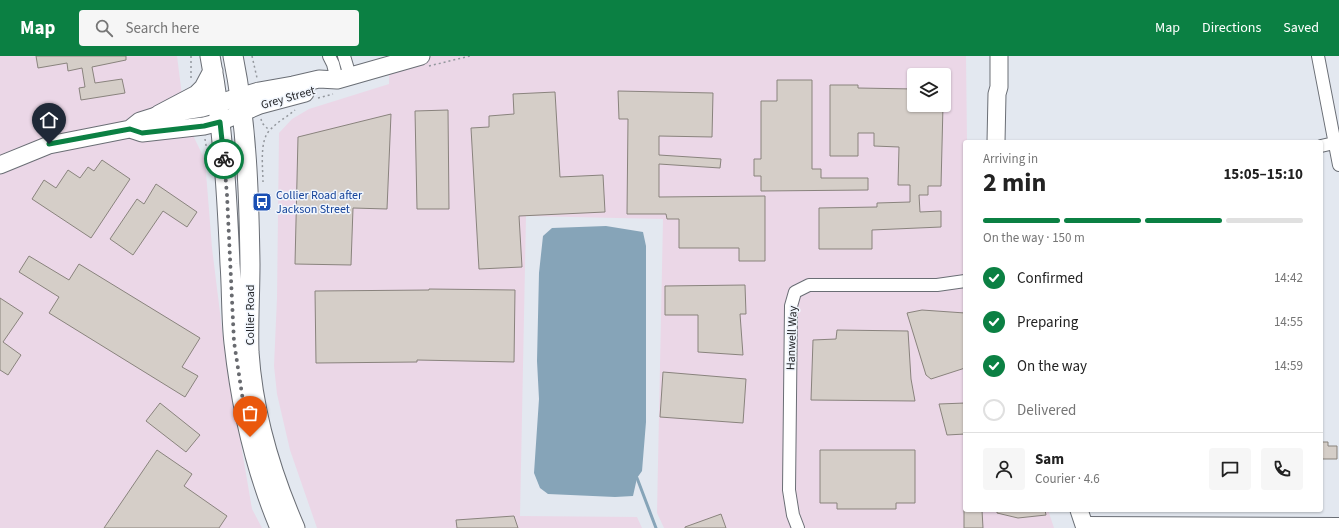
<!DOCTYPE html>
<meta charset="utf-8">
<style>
:root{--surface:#fff;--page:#f6f6f6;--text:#222;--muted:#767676;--line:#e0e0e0;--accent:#0b8043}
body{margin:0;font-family:"Source Sans 3",sans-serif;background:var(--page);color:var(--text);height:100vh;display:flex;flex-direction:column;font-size:15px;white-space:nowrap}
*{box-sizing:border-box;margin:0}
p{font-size:13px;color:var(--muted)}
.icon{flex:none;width:22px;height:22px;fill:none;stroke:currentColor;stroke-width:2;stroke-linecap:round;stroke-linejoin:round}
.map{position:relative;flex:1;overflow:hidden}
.details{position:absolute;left:963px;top:84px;width:360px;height:372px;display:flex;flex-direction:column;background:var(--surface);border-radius:4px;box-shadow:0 1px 3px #0004}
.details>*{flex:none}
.controls{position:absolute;left:907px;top:12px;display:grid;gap:8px}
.controls a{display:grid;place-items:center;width:44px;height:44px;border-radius:4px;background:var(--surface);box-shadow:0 1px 3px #0004;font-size:20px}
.pin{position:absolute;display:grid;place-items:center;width:34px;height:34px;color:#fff;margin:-41px -17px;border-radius:50% 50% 50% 0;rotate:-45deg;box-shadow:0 0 4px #0007}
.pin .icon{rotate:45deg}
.courier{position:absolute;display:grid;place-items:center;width:40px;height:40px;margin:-20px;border:3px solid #0b8043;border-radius:50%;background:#fff;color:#222;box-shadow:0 1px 5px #0007}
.headline em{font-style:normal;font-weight:700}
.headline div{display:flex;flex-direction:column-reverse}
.headline{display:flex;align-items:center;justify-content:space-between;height:68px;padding:0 20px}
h1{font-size:26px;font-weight:700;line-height:30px}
.bar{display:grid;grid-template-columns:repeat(4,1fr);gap:6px 4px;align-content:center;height:48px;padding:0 20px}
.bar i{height:5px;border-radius:3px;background:var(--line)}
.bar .on{background:var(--accent)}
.bar p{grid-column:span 4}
.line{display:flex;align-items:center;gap:10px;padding:0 20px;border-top:1px solid var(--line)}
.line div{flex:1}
.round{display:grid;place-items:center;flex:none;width:42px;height:42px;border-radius:4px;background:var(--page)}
ol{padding:0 20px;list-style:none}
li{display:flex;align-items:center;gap:12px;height:44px}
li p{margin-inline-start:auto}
li .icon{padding:4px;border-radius:50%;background:var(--accent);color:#fff;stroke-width:4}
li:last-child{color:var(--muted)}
li i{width:22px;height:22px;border:2px solid var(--line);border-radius:50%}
header{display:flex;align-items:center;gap:24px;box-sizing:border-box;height:56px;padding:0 20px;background:var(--accent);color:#fff}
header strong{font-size:19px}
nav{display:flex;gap:22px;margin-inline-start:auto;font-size:14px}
.search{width:280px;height:36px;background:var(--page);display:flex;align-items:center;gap:10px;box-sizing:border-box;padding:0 14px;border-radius:4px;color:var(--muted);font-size:15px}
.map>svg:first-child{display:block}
.industrial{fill:#ebd7e7;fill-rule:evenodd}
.water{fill:#86a4b8}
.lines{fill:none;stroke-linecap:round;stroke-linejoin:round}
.stream{stroke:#86a4b8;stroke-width:3}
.building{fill:#d5cec8;stroke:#89837d}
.street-casing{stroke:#6a6e75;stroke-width:14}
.secondary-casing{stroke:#6a6e75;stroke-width:19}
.primary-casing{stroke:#6a6e75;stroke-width:21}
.path{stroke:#93979d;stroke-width:1.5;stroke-dasharray:2 3;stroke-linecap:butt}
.street{stroke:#fff;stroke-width:12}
.secondary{stroke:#fff;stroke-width:17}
.primary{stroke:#fff;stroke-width:19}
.done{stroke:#686a6f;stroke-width:4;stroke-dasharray:0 7.2}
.route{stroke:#0b8043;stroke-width:5}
.labels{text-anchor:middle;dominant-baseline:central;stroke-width:3;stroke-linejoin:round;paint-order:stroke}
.street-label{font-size:12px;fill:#252629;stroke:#f1f6fd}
.transit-label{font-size:12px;fill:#164399;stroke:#f1f6fd;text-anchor:start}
</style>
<header>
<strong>Map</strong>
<div class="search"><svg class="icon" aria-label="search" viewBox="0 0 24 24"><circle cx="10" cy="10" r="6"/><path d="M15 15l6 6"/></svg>Search here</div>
<nav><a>Map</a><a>Directions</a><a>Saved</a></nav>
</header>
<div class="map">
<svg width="1339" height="472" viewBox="0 0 1339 472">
<rect width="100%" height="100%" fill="#e3e8f0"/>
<path class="industrial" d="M0,0H177L185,63L205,104L212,192L224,289L252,453L262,472H0Z
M389,0H966L967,86H965V454H1048L1054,472H664L657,457L663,163L526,160L520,460L637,461L642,472H317L290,394L277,338L274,310L277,242L279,77L292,63L309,53L389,28ZM914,19H944V49H914Z"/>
<path class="water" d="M606,170L643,176L646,190V366L642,415L637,422L633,440L615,441L548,438L540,432L534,417L539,343L537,305L539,217L543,180L552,172Z"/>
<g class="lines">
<path class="stream" d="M637,422L656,472"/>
</g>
<path class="building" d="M36,0H126V4L92,11L95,27L122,23L125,37L81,44L79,32L85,31L82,12L68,15L67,7L38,12Z
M777,24H812V113H821V122H868V134L761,135V120H754V103H761V45H777Z
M830,29H858V32L914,33V49H943L941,130H928V139H919L920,156L941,155V171L872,174V193H819V152L877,151V147L910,146V129H898L899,91L874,90V77H858V100H830Z
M618,35L713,37L712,81L659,80V99L721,103L720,112L659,108V141L765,140V205H739V192H679V163H667L666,158H627L628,63H619Z
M555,36L560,121L603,119L605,156L519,160L522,211L479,213L471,72L489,71V60L514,58L513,38Z
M448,54L449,153H417L415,55Z
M391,58L387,153L353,152L351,209L295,208L298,81Z
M102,104L130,123L91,182L32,143L44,124L56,132L68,114L80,122L88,111L94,115Z
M156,128L197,156L187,171L163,155L133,199L110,183L137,143L144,148Z
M29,200L69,224L79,208L200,282L182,311L198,320L185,341L49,257L59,241L19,216Z
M745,229L746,258H740L743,299L698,296V259H665V230Z
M429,233L515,234L514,306L417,304V306L316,307L315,235L429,234Z
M0,242L23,257L3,286L21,299L8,319L0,314Z
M922,254L965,257V312L931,323L926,319L907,257Z
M837,274L908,275L911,323L915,345L811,344L813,284L836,283Z
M663,316L746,323L743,367L660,361Z
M160,347L200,379L186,396L146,365Z
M965,347V378L947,379L939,348Z
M1321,386H1328V390H1337V403H1321Z
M157,394L192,418L184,430L227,460L219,472H104Z
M820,394H915V447H896V453H837V447H820Z
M964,454H982L983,472H964Z
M997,454H1045L1046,459L1018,462L997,457Z
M721,458L726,472H685V471Z
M514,460L518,472H457L456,464Z"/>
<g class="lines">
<defs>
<path id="street" d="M329,0L333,8L337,24
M344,0L350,20
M1318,0L1339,109
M1321,90L1334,87
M1083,467L1339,468
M798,472L793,459L789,434L791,250L795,236L809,229H937L965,225"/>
<path id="secondary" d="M130,73L142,77L204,70L220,66L260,49L305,37
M996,86L997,38L999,31V0
M0,109L49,89L130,73L140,65L159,59L202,52L259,35L293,29L319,23L337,24L421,0
M1079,454L1085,472"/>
<path id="primary" d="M210,0C223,69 227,139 230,208C232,234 231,261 234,287C241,350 255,413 280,472
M233,0C247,68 249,139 250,208C250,238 248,267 249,296C253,357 271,417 295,472
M159,59L197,39L204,32L213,15"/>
</defs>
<use href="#street" class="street-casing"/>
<use href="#secondary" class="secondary-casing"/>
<use href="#primary" class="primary-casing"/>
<path class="path" d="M191,0V24
M252,0L257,22
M429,10L470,0
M318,42L333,38
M261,63L262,67L269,74
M205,83L207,95H209
M263,126C263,113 259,84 270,74C277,66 287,61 295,54"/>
<use href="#street" class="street"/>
<use href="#secondary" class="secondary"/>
<use href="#primary" class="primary"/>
</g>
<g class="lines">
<path class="done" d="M224,103L227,139L234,286L245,358L250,381"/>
<path class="route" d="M49,88L130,73L142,77L204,70L220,66L224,103"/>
</g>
<defs>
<symbol id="bus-square" viewBox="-11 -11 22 22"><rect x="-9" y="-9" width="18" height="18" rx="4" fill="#1a4fb4" stroke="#f1f6fd"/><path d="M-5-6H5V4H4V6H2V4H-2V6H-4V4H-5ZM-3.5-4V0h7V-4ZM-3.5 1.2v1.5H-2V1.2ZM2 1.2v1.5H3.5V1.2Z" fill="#fff"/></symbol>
</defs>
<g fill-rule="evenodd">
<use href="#bus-square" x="251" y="135" width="22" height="22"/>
</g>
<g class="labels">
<g class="street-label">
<text transform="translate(288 42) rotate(-16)">Grey Street</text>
<text transform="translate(250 259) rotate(-90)">Collier Road</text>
<text transform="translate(792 282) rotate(-88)">Hanwell Way</text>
</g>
<g class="transit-label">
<text x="276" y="139">Collier Road after<tspan x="276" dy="14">Jackson Street</tspan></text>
</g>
</g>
</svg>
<div class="controls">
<a><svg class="icon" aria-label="layers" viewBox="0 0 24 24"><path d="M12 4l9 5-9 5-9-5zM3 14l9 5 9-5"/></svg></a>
</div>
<div class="pin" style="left:250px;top:381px;background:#ea580c"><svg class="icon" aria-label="bag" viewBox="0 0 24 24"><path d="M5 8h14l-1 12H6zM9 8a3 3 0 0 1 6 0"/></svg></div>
<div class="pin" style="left:49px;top:88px;background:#1f2937"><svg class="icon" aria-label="home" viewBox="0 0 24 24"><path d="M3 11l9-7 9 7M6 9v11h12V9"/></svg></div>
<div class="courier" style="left:224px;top:103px"><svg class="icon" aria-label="bike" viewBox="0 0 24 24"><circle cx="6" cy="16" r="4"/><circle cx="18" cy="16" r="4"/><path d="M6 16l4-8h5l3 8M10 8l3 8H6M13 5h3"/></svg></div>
<section class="details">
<div class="headline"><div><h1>2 min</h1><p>Arriving in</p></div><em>15:05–15:10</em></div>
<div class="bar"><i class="on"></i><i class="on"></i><i class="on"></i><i></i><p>On the way · 150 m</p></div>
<ol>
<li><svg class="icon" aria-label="check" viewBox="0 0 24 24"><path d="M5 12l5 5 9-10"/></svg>Confirmed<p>14:42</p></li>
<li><svg class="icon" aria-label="check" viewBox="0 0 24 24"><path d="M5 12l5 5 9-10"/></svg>Preparing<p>14:55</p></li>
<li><svg class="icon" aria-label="check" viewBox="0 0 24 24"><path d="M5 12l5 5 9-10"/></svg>On the way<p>14:59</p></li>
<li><i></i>Delivered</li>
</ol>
<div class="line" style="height:72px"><a class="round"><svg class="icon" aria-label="person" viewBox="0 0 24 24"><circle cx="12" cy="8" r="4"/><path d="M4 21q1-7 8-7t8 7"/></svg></a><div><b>Sam</b><p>Courier · 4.6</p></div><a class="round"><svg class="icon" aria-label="chat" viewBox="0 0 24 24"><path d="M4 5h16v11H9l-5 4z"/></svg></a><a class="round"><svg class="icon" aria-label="phone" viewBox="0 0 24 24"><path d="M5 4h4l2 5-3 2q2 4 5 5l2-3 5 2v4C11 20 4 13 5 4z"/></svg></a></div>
</section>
</div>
